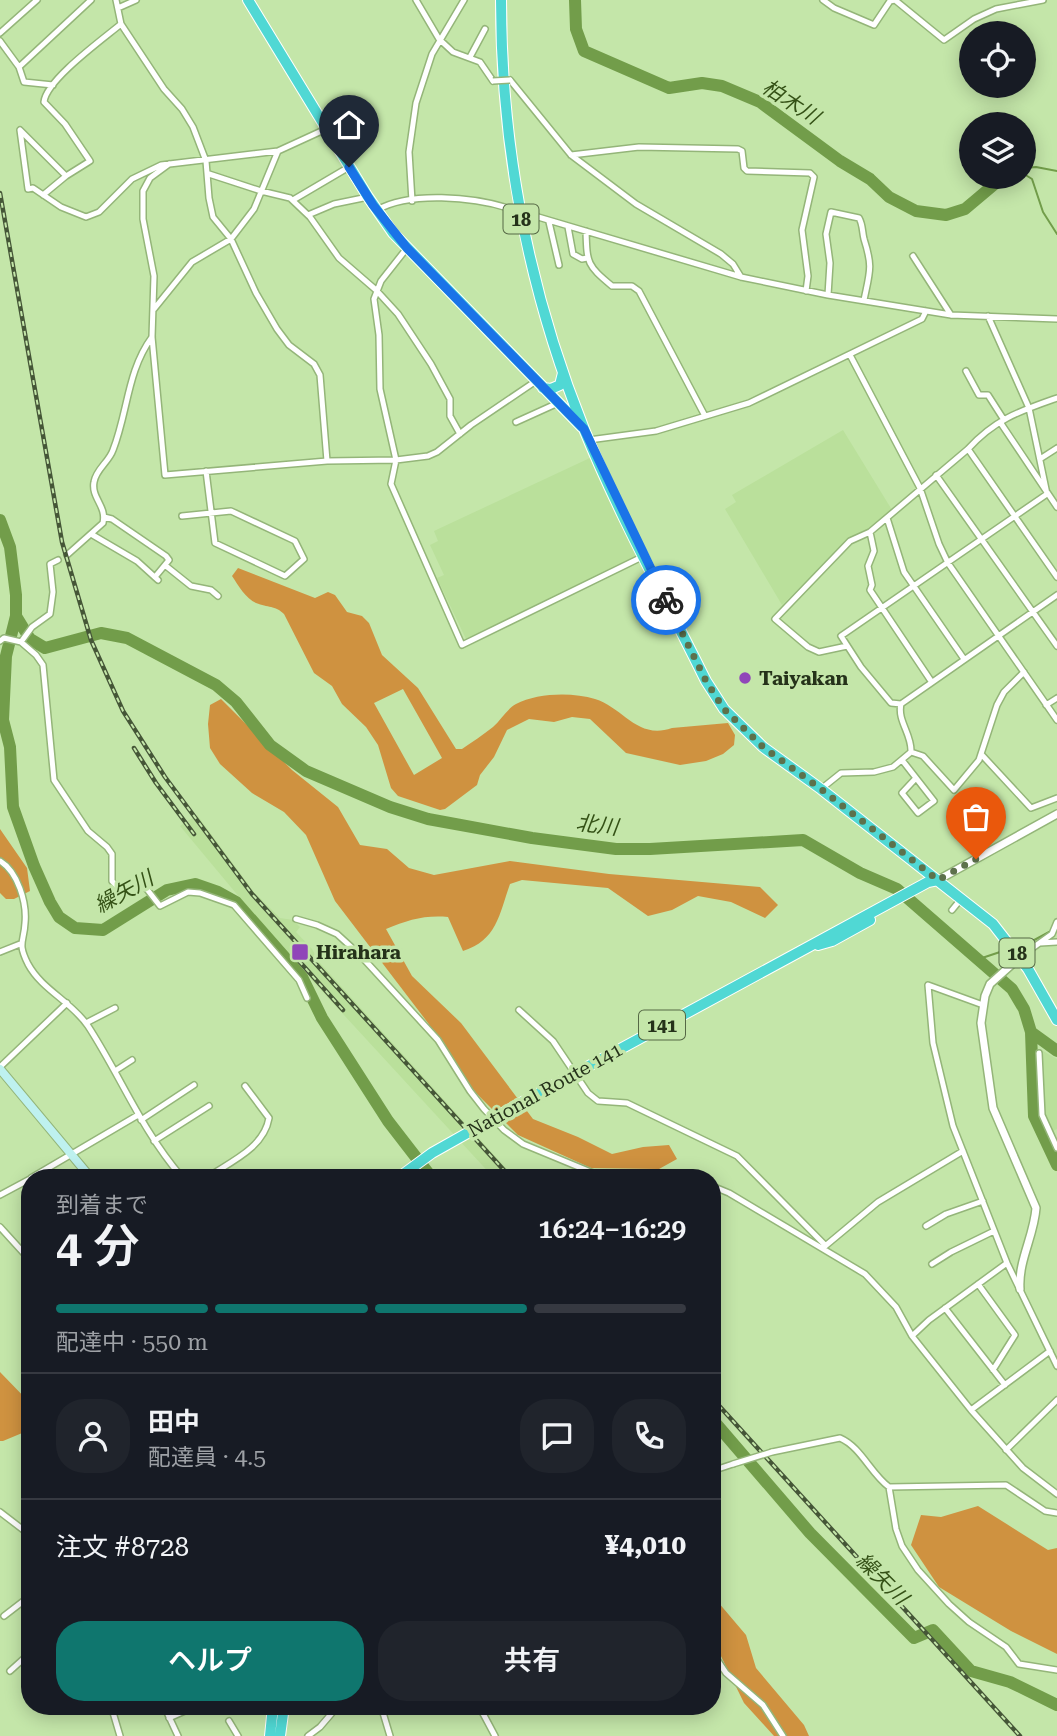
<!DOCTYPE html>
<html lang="ja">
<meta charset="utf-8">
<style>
:root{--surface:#171b24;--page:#20242c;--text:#f1f3f6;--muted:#9ea1a6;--line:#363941;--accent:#0f766e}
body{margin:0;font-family:"Roboto Serif","Noto Sans JP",serif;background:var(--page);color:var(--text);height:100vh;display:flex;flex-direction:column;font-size:26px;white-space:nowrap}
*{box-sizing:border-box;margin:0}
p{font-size:23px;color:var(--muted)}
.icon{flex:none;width:38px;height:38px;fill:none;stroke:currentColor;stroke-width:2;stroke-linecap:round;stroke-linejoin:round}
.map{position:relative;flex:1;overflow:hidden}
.drawer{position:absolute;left:21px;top:1169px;width:700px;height:546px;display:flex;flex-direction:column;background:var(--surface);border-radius:28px;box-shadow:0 4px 18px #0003}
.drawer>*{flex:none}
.buttons{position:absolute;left:959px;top:21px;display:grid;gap:14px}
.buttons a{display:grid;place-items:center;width:77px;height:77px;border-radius:50%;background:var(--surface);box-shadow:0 4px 18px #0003;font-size:35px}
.pin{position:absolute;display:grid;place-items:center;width:60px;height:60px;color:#fff;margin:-72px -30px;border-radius:50% 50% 50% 0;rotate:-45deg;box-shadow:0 0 7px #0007}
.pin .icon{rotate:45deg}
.courier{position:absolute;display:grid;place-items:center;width:70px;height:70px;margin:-35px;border:5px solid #1a73e8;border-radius:50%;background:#fff;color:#222;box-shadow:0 2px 9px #0007}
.summary em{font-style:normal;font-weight:600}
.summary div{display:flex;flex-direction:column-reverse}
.summary{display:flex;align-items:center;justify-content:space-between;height:119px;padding:0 35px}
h1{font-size:46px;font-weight:600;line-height:52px}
.bar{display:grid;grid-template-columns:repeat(4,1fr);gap:10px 7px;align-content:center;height:84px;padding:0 35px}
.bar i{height:9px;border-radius:5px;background:var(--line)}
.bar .on{background:var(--accent)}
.bar p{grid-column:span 4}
.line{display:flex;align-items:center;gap:18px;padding:0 35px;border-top:2px solid var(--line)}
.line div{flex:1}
.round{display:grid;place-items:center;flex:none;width:74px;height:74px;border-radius:28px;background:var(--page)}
.action{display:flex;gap:14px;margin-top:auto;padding:14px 35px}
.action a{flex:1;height:80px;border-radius:28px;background:var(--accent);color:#fff;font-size:28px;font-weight:600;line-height:80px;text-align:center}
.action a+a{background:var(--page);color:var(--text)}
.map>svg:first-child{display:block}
.built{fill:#bae09b}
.forest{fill:#cf9240;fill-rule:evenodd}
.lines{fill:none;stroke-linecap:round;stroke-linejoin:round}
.stream{stroke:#729d4a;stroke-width:2}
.river{stroke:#729d4a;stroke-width:12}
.minor-casing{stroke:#94b579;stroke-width:8}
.tertiary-casing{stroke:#94b579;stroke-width:10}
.secondary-casing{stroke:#94b579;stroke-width:10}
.trunk-casing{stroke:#fff;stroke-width:12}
.minor{stroke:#fff;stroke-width:5}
.tertiary{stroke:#fff;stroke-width:7}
.secondary{stroke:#bef1ef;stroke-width:8}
.trunk{stroke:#50d8d4;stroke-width:10}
.rail-casing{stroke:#455637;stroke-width:4.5}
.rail{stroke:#c4e6a9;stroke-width:2;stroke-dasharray:5;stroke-linecap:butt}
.minor-bridge-casing{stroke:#94b579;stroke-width:8;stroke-linecap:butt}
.trunk-bridge-casing{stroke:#fff;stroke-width:12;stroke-linecap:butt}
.minor-bridge{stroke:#fff;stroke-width:5}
.trunk-bridge{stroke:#50d8d4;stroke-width:10}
.done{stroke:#5d714c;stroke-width:7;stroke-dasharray:0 12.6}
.route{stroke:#1a73e8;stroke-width:9}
.poi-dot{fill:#9046b9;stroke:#c4e6a9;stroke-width:2.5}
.labels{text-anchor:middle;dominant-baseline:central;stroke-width:7;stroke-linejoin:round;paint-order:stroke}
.shield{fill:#c4e6a9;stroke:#556845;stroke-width:2}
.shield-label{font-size:18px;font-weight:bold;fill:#25321a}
.poi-label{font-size:19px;font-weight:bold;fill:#25321a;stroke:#c4e6a9;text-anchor:start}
.street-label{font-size:19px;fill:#25321a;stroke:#c4e6a9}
.water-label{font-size:21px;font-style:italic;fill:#345116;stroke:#c4e6a9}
</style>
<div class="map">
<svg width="1057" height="1736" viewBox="0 0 1057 1736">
<rect width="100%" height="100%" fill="#c4e6a9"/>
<path class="built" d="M843,430L892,510L874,526L847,541L782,605L725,509L736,502L732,495Z
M592,457L640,557L466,639L437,578L444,575L430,545L438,541L434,531Z
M197,815L254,892L280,918L293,920L300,927L296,932L312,949L320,963L515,1178H494L274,939L180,826Z
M1043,1051L1057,1059V1129L1049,1133L1042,1107L1041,1058Z"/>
<path class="forest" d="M238,568L315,598L328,592L335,595L347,612L362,616L369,623L382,655L418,688L456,749H462C472,742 483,735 493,727C501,720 507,709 516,704C537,693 572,692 595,699C624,708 637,740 672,728L728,723L735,735L734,745L723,754L706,761L680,765L626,753L590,719L572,717L554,722L529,719L507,730L494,757L480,775L477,785L445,809L440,810L398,796L391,788L378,745L366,727L342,704L332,686L314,673L284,614C275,605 268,608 256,603C246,599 238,585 232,576ZM403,689L442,758L414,775L374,703Z
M221,699L292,770L338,807L360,845L387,849L409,868L434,875L510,861L609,874L760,887L778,905L765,918L731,902L698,896L672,910L648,916L608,888L522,880L510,884C499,915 497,940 463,951L448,917C424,915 408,920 386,929L412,976L461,1023L533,1119L578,1137L612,1154L643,1147L669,1145L677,1159L659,1169L591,1168L518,1135L473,1090L428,1023L335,901L306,835L284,812L252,793L220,764L210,748L208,724L210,705Z
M0,829L27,868L30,891L14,899H6L0,893Z
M0,1372L30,1403V1434L27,1431L3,1441H0Z
M978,1506L1048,1550L1057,1548V1654L1011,1631L939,1587L911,1545L921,1515L941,1517Z
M712,1595L746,1635L756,1668L804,1725L809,1736H774L744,1703L717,1648L712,1646Z"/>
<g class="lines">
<path class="stream" d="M1024,168L1036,167L1057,171
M1024,174L1032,179L1043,212L1057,234
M1015,948L1025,945L1051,931
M978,957L982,958L1006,950"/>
<path class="river" d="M575,0L576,29L584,51L669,88L702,83L722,86L760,102L840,161L870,179L889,197L916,211L946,215L965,209L1003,177
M0,520L10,547L16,595V616L6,656L3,720L10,747L13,807L34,866L50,902L59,917L75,928L103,930L167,890L195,884L218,892L236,902L302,977L322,1018L388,1121L432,1178
M16,616L30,639L45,648L101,633L127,638L216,685L236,702L270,745L306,771L390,807L428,819L532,838L616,849H650L803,840L860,873L897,889L1012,989L1024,1009L1031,1032L1034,1116L1057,1165
M1031,1032L1057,1051
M712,1419L810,1533L914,1638L933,1630L971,1671L1010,1682L1057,1705"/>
<defs>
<path id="minor" d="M116,0L121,24L164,89L182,109L193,127L206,161L209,198L213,217L231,239L256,293L277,329L289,345L314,364L320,375L327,461
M416,0L439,39L453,52L480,62L493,81
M823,0L834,8L874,25L890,1L895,0L944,40L974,19L996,9L1043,0
M118,8L136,0
M0,33L37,0
M0,41L19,67L24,82L53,85
M470,57L485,29
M19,67L91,0
M510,80L571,155L636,204L721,254L733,264L741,277
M571,155L639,147L738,149L742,151L744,168L747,171L810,173L814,177L802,230L808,276L806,291
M169,164L150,178L143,191V219L154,276L152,337L165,475L327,461L396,460L428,456L437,452L471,425L536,381
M209,174L261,191L290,198L310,217L339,258L376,290L398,314L431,364L450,399V416L460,434
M66,176L20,130L28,189L33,188L61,207L86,217L99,212L132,179L161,165L278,151L326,129
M43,195L66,176L90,161L65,124L44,102C46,80 103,39 121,24
M293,200L349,167
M412,201L409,152L416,103L432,54L464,0
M377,210C410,191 473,197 508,208
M528,214L741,277L828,295L951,315L1057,319
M308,215L334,204L368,197
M549,222L559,265
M568,227L573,254L582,259L587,258
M586,231C587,264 587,265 612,286H632L639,291L705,416
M407,248L381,281L374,299L379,335L380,389L396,460L391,484L462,645L644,556
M913,256L951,315
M828,295L830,263L826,234L831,212L859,218C863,225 862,231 864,239C873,267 870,271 864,300
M154,309L192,262L231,239L254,209L278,151
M988,316L1029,408L1047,494
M850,355L920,488L939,544L948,563L1057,720
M966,371L979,395H988L1004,420
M516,422L558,403
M1000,422L1057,507
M589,440L656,431L749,403L922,319L926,311
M968,449L1057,577
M1040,459L1057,448
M936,475L1057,646
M182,516L231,511L295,541L304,559L285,576L215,543L206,471
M104,517L112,519L166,556L169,560L155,577
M887,518L904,572L964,659
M91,534L137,561L158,580
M67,555L103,523C107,506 91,498 94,482C96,469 109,462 113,450C128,412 127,371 152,337
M166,566L191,586L211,590L218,596
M0,641L4,638L21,642L32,627L50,614L53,592L50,564L58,560
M21,642L36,655L43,665L54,780L88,831L107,847L112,854V881L121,891L141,885L146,888L160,906L188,892L200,893L234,905L299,980L307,998
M847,646L819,652L808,647L775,619L850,541L870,532
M931,681L870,590L872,585L868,566L874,551L870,532L968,449C995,419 1020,411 1057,398
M901,704L891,703L861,667L841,636L1047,494
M1046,705L1057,698
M911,752C912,734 897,721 901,704L1057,595
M911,752L923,756L954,790L979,760L997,705L1004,692L1024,672
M981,754L1031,808L1057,798
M902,760L934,801L918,813L902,793L916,778
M821,789L841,773L874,772L893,767L911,752
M0,861C18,872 27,903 25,923C24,943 17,942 28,964C42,990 71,1001 88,1026C120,1075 142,1131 181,1176L185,1178
M952,910L961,899
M296,919L317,925L337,934L360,955L438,1040L470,1091L484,1109L504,1130L523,1144L598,1175L624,1177L667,1174L692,1178
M1040,943L1057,942
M0,952L20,944
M1020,957L1052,934L1057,922
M983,1005L928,985L933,1043L953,1126L1007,1263L1057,1366
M519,1010L553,1041L588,1093L598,1101L627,1103L737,1156L825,1245
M86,1023L115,1008
M1039,1053L1042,1115L1057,1148
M0,1067L67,1003
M115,1071L132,1060
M141,1120L194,1085
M154,1141L209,1106
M31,1178L138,1115
M206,1178C230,1162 264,1148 269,1118L245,1086
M712,1186L729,1193L865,1274L896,1307L912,1336L971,1410L1023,1468L1057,1494
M0,1195L30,1179
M926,1226L946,1214L983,1201
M0,1227L30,1260
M824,1247L878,1202L963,1151
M932,1264L951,1252L994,1231
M978,1284L1015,1335L993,1370
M945,1308L1005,1385
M912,1336L929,1320L1007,1263
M971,1410L1050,1351
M1006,1450L1057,1400
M772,1452L840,1438C861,1447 871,1474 889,1487L1006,1485L1045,1511L1057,1513
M712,1471L733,1464
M889,1487L896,1529L902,1546L918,1570L949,1604L969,1622L1006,1647L1019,1664L1057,1670
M0,1512L30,1535
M4,1616L30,1596
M712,1652L726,1673L763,1705L783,1736
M10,1671L30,1653
M119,1706L112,1709L120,1736
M164,1706L178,1736
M381,1706L390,1736
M479,1706L495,1736
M72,1708L74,1706
M169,1718L196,1706
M229,1721L238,1736
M308,1736L320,1727L338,1706"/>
<path id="tertiary" d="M938,880L1057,814
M1020,957L990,984L985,996L981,1023L993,1108L1036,1208C1034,1236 1018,1261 1020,1289"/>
<path id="secondary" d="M0,1069L91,1178"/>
<path id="trunk" d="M248,0L368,197L393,233L582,427
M501,0C501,147 529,292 584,429C619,515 665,598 706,681L724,709L763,747L821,789L993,924L1028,969L1057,1020
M543,388L551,389L560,385L563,373
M818,945L832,941L870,920
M519,1104L928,882L938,880
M270,1736L273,1706
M280,1736L284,1706"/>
</defs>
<use href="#minor" class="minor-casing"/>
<use href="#tertiary" class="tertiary-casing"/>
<use href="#secondary" class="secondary-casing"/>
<use href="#trunk" class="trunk-casing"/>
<use href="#minor" class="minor"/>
<use href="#tertiary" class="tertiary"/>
<use href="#secondary" class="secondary"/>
<use href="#trunk" class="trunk"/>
<defs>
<path id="rail" d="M0,193L62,542L91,640L123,711L165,777L252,894L511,1178
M134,748L156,783L194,834
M299,961L343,1010
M712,1398L1020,1736"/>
</defs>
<use href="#rail" class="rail-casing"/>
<use href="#rail" class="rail"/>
<defs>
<path id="minor-bridge" d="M493,81L510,80
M508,208L528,214
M733,1464L772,1452"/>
<path id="trunk-bridge" d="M398,1178L432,1153L519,1104"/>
</defs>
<use href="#minor-bridge" class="minor-bridge-casing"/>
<use href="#trunk-bridge" class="trunk-bridge-casing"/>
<use href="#minor-bridge" class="minor-bridge"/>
<use href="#trunk-bridge" class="trunk-bridge"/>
</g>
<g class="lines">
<path class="done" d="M666,600L706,681L724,709L763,747L821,789L938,880L976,859"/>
<path class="route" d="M349,167L373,205L407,248L584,429L666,600"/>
</g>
<g class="poi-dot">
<circle cx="745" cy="678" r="7"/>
<rect x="291" y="943" width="18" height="18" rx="3.5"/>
</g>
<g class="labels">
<g class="shield">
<rect x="503.5" y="204.5" width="35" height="29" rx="5"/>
<rect x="999.5" y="938.5" width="35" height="29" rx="5"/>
<rect x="639" y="1010.5" width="46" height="29" rx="5"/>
</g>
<g class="shield-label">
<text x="521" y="219">18</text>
<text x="1017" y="953">18</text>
<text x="662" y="1025">141</text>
</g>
<g class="poi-label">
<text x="759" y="678">Taiyakan</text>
<text x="316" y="952">Hirahara</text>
</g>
<g class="street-label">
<text transform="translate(545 1090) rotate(-29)">National Route 141</text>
</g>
<g class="water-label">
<text transform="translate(791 102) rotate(33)">柏木川</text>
<text transform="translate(597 825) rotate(7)">北川</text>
<text transform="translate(124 892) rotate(-29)">繰矢川</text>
<text transform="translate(882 1579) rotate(45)">繰矢川</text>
</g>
</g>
</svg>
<div class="buttons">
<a><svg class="icon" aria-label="locate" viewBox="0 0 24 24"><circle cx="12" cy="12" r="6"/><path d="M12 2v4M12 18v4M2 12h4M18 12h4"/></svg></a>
<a><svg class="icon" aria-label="layers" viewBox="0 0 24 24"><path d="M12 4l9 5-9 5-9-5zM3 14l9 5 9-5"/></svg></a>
</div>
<div class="pin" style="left:976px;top:859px;background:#ea580c"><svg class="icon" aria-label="bag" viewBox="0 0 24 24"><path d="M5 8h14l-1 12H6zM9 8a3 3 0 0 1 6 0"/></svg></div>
<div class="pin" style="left:349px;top:167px;background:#1f2937"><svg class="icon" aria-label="home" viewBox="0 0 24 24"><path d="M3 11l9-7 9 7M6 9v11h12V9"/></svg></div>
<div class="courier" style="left:666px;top:600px"><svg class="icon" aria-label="bike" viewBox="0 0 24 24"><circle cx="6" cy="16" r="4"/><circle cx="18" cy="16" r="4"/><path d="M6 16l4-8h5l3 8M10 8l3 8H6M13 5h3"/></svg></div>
<section class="drawer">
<div class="summary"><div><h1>4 分</h1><p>到着まで</p></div><em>16:24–16:29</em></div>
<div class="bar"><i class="on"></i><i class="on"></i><i class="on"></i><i></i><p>配達中 · 550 m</p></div>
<div class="line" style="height:126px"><a class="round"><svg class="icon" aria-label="person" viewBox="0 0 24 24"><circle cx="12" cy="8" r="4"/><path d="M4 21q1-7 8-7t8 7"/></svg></a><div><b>田中</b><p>配達員 · 4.5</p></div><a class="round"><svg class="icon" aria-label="chat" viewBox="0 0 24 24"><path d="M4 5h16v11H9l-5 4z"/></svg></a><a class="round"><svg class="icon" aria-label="phone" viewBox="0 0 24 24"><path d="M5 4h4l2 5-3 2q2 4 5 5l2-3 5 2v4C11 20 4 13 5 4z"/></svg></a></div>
<div class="line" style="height:91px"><div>注文 #8728</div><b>¥4,010</b></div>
<div class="action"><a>ヘルプ</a><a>共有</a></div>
</section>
</div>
